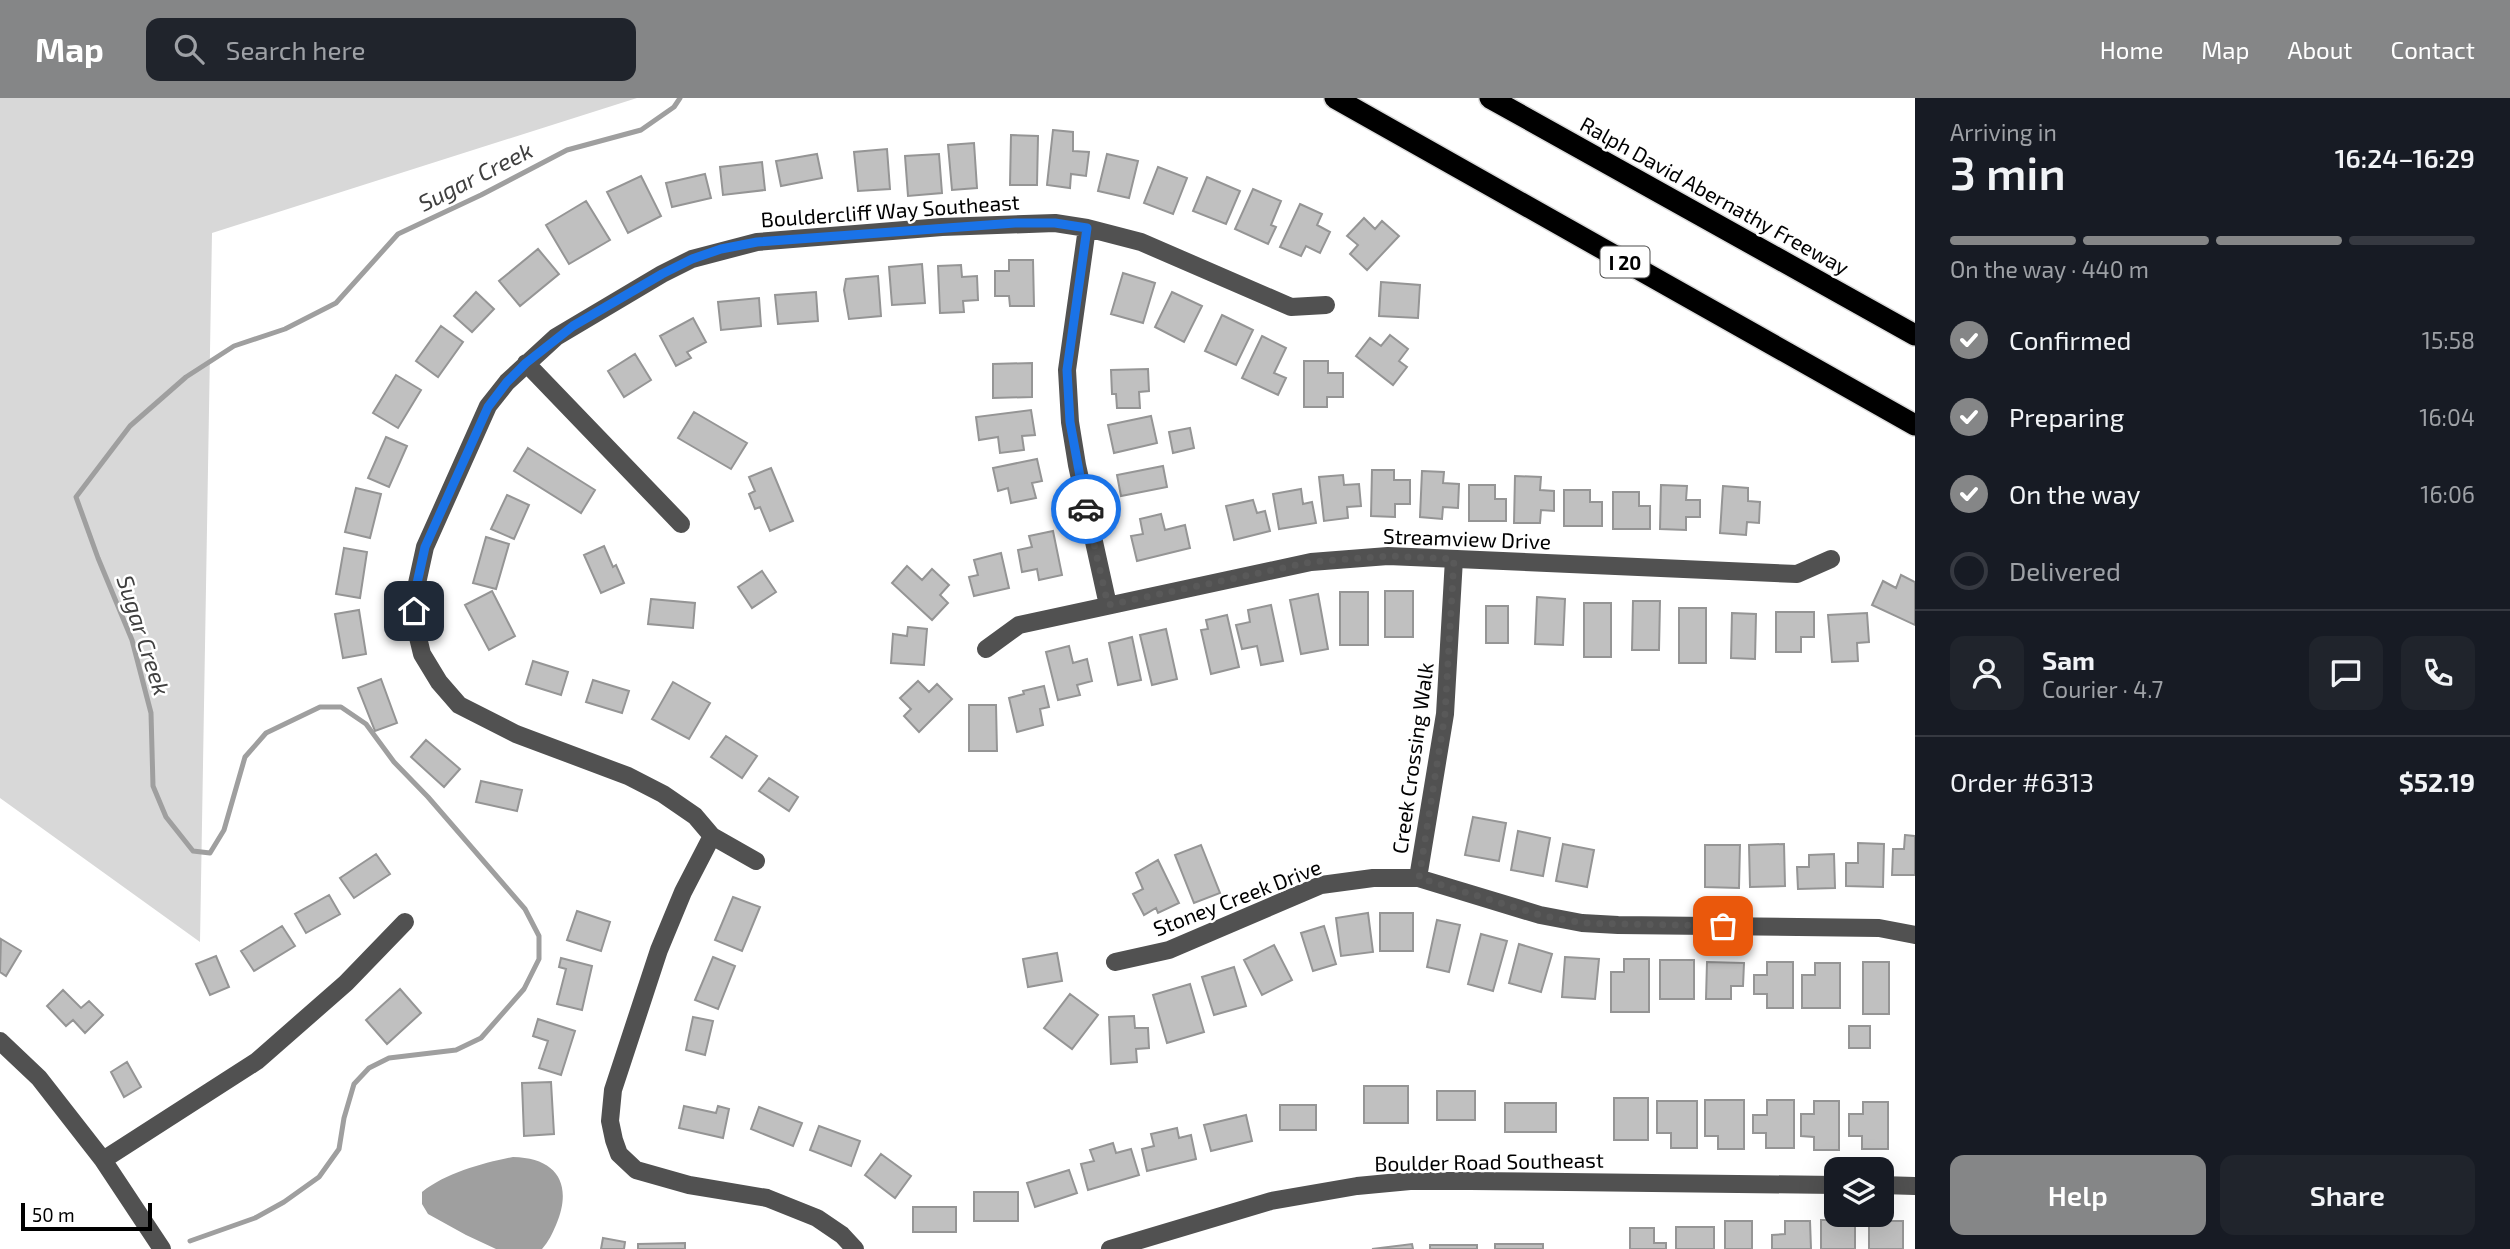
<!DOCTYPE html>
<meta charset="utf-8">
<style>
:root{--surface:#171b24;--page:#20242c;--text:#f1f3f6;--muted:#9ea1a6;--line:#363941;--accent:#858687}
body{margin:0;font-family:"Exo 2",sans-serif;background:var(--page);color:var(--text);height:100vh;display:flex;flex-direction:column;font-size:26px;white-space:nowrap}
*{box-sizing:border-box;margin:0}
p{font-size:23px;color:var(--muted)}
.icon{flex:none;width:38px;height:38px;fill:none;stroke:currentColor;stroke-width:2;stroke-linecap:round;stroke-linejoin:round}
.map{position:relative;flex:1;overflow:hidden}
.panel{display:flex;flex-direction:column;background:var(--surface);width:595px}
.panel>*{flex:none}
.fabs{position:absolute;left:1824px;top:1059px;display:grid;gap:14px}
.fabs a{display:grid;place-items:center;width:70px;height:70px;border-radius:14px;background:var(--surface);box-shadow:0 7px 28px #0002;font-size:35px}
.scale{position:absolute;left:21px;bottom:18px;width:131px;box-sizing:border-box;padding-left:7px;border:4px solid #000;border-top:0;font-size:19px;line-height:24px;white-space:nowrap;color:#000;-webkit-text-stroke:5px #fff;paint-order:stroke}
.pin{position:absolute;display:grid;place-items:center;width:60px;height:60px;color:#fff;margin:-30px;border-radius:14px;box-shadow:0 4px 10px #0006}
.courier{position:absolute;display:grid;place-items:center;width:70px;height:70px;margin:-35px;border:5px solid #1a73e8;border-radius:50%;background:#fff;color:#222;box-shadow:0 2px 9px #0007}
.head em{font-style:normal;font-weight:600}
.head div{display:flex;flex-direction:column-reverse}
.head{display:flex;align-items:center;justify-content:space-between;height:119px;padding:0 35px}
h1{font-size:46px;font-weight:600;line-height:52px}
.bar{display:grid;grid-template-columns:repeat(4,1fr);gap:10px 7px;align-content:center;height:84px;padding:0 35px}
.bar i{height:9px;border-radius:5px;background:var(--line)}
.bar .active{background:var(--accent)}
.bar p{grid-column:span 4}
.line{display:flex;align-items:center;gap:18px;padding:0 35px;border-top:2px solid var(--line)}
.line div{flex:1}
.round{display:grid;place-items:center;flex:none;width:74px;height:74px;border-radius:14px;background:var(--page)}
ol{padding:0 35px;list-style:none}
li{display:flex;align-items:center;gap:21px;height:77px}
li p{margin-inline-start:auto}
li .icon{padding:7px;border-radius:50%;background:var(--accent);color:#fff;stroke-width:4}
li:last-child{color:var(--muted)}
li i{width:38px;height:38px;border:4px solid var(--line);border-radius:50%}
.primary-button{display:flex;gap:14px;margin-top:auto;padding:14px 35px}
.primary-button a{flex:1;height:80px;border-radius:14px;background:var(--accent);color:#fff;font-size:28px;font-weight:600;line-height:80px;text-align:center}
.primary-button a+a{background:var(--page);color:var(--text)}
header{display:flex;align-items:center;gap:42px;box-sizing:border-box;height:98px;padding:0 35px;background:var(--accent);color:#fff}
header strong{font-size:33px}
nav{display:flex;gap:38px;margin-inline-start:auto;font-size:24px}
.search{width:490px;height:63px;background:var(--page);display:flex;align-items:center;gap:18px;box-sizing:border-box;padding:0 24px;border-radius:14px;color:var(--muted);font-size:26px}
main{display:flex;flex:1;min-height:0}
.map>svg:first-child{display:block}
.green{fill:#d8d8d8}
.water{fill:#9f9f9f}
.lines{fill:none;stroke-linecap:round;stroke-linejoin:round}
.stream{stroke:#9f9f9f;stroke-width:5}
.building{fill:#c0c0c0;stroke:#959595;stroke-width:2}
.highway-casing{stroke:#dbdbdb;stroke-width:24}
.minor{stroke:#515151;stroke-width:18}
.highway{stroke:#000;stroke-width:21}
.done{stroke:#595959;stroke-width:7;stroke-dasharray:0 12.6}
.route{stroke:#1a73e8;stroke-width:9}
.labels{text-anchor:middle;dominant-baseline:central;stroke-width:5;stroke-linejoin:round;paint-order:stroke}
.shield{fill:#fff;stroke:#4c4c4c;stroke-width:2}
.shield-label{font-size:19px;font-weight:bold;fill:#000}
.street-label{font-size:21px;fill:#000;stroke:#fff}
.water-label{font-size:23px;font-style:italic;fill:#404040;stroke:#fff}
</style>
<header>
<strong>Map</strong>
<div class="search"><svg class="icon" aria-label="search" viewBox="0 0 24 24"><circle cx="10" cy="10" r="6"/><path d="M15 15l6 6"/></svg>Search here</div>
<nav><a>Home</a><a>Map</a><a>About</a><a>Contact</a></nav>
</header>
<main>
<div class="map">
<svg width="1915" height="1151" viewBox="0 0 1915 1151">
<rect width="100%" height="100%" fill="#fff"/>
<path class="green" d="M0,0H637L212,135L200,844L0,700Z"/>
<path class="water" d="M513,1059C558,1060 573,1087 556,1127C552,1136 549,1143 542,1151H496L466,1137L428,1116L422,1106V1094C446,1075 483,1065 513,1059Z"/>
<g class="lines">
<path class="stream" d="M190,1143L255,1120L284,1104L319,1079L339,1051L344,1020L354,986L369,970L389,960L456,952L481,940L524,891L539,861V838L525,811L428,699L394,664L366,626L341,609H320L266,635L245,659L224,732L210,755L193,753L166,719L153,688L151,615L132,542L98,460L76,399L130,328L186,279L234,248L285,231L336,205L398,136L481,97L567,52L641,32L674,9L680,0"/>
</g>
<path class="building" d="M1053,32L1073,34V53L1089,54L1086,78L1071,76L1070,90L1047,87Z
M1011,37L1038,38L1037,87H1010Z
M974,45L977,90L952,92L948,47Z
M887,51L890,91L858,93L854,54Z
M817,56L822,80L781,88L776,63Z
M939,56L942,95L908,98L905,58Z
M1107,56L1138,63L1129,100L1098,93Z
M762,64L765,92L723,97L720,69Z
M1158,69L1187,80L1173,116L1144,105Z
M705,76L711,100L672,109L666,85Z
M641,78L661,118L628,135L607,94Z
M1207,79L1240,93L1226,126L1193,113Z
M1253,91L1281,103L1271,127L1276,129L1268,146L1235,131Z
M586,103L610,142L569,166L546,127Z
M1300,106L1322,116L1317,127L1330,134L1320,155L1306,148L1301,158L1280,149Z
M1364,120L1375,131L1382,123L1399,138L1367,172L1350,156L1358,147L1347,138Z
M538,151L559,176L520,208L499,183Z
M1009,162H1033L1034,208H1010L1009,198H995V173H1009Z
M922,166L925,205L892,207L889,169Z
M961,167L962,179L977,178L978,202L963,203L964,214L940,215L938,168Z
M1123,175L1155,185L1143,225L1111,216Z
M878,178L881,218L849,221L844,192L846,181Z
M1381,184L1420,187L1418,220L1379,218Z
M476,194L494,211L472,234L454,218Z
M816,194L818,223L778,226L775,197Z
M1172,194L1202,208L1184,244L1155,229Z
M759,200L761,228L721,232L718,204Z
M1222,217L1253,232L1236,267L1205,253Z
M693,220L706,244L687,254L691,260L676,268L660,238Z
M441,228L463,244L438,279L416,263Z
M1390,237L1408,251L1399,263L1407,269L1393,287L1356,258L1370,240L1381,248Z
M1262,238L1286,250L1274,275L1286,280L1278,297L1242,280Z
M635,256L651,282L624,299L608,273Z
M1304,263H1328V275H1343V299H1327V309H1304Z
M1032,265V299L993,300V266Z
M1148,271L1149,293L1139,294L1140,310H1117L1116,296H1112L1111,272Z
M396,277L421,292L398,330L373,315Z
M1031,312L1035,337L1022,338L1024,352L1000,355L998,339L979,342L976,319Z
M694,314L747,345L731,371L678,340Z
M1151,318L1157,345L1114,355L1108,327Z
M1190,330L1194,350L1173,355L1169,334Z
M386,339L407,348L389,389L368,380Z
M528,350L595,392L581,415L514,373Z
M1037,361L1042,383L1032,385L1036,400L1011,405L1008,390L998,393L993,370Z
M1163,368L1167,389L1121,398L1117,377Z
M771,370L793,423L770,433L760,409L755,411L749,396L755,393L749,379Z
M1372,372H1394V382H1410V406H1395V419L1371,418Z
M1422,373L1444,374L1443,385L1459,386L1458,410L1443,409L1442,421L1420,419Z
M1343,377L1344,387L1359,386L1361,408L1347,409L1348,420L1324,423L1319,379Z
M1515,378L1541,379L1540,392L1554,393V413L1541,412L1540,425H1514Z
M1469,387H1495V401H1506V423H1469Z
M1661,387L1687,388L1686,402H1700V419H1686V432L1660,431Z
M1723,388L1748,390V403L1760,404L1759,425L1747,424L1746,437L1720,435Z
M356,390L381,396L370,440L345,434Z
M1301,391L1303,406L1312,404L1316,425L1279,431L1273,396Z
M1564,392H1590V404H1602V428H1564Z
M1613,394H1639V408H1650V431H1613Z
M507,397L529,407L514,441L491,431Z
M1253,402L1257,415L1265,413L1270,433L1234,442L1226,408Z
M1161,416L1165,432L1185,427L1190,450L1137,463L1131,438L1143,436L1140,421Z
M1053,433L1062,477L1039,482L1037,471L1022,474L1018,452L1032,449L1029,438Z
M486,439L509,446L496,491L473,485Z
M604,448L613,469L616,467L624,485L601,495L584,457Z
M344,450L367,454L360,500L336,496Z
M1001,455L1009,490L974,498L969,479L978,477L974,462Z
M907,468L922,482L932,471L949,487L940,497L948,505L932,522L892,485Z
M762,473L776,494L752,510L738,489Z
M1901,477L1915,484V527L1872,507L1883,483L1896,490Z
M492,493L515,538L489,552L465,507Z
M1385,493H1413V539H1385Z
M1340,494H1368V547H1340Z
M1318,496L1328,551L1301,556L1290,502Z
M1537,499L1565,501L1563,547L1535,546Z
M651,501L695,505L693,530L648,526Z
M1633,503H1660L1659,552H1632Z
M1584,505H1611V559H1584Z
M1271,507L1283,563L1261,567L1257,548L1242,551L1236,527L1250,524L1248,512Z
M1486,508H1508V545H1486Z
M1679,510H1706V565H1679Z
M359,512L366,556L343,560L335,516Z
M1776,514H1814V539H1801V554H1776Z
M1732,515L1756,516L1755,561L1731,560Z
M1867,515L1869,544L1857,545L1858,563L1832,564L1828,517Z
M1227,517L1239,569L1211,576L1201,532L1208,531L1206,522Z
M908,529L927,531L924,567L891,565L893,536L907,538Z
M1166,531L1177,581L1152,587L1140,537Z
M1132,539L1141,582L1118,587L1109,545Z
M1069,548L1073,565L1087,561L1092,583L1077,587L1080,597L1058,602L1046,554Z
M533,563L568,574L561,597L526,586Z
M381,581L397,625L375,633L358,590Z
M593,582L629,593L622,615L586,604Z
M918,583L929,594L937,586L952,601L919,634L904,618L911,611L900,600Z
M673,584L710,605L689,641L652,621Z
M1044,588L1049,609L1040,611L1043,627L1017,634L1009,600L1024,596L1023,593Z
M969,607H996L997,653H969Z
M726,638L757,658L742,680L711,659Z
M426,642L460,671L444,689L411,659Z
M769,680L798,699L789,713L759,693Z
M481,683L522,692L517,713L476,704Z
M1473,719L1506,725L1499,763L1465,757Z
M1518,733L1550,740L1543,778L1511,772Z
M1905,737L1915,738V777H1892L1893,751H1904Z
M1858,745L1884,746L1883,789L1846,788V765H1858Z
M1563,746L1594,752L1587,789L1556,783Z
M1784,746L1785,788L1750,789L1749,747Z
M1201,747L1220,795L1194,805L1175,757Z
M1705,747H1740L1739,790L1705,789Z
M376,756L390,776L354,800L340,780Z
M1834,756L1835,790L1798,791L1797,769H1809V757Z
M1158,762L1179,805L1158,815L1156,810L1144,817L1133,796L1143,791L1136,775Z
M329,797L340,816L306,835L295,816Z
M733,799L760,809L742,853L715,842Z
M577,813L610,824L601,853L567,842Z
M1368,815L1373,854L1341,858L1336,820Z
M1380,815H1413V853H1380Z
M1437,822L1460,827L1449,874L1427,869Z
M282,828L295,848L254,873L241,853Z
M1324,828L1336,866L1313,873L1301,835Z
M1481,836L1507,843L1493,893L1468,886Z
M1,841L21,853L6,878L0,874Z
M1519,846L1552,856L1541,894L1509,885Z
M1274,847L1292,882L1262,897L1244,862Z
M1057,855L1062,883L1028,889L1023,861Z
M216,858L229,889L210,897L196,866Z
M713,859L735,868L718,911L695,902Z
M1565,859L1599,861L1595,901L1562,899Z
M561,860L592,868L582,912L557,906L566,871L559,869Z
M1624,861H1649V914H1611V874H1624Z
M1660,862H1694V901H1660Z
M1707,864L1744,865L1743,888H1731V901H1706Z
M1767,864H1793V910H1767V896H1754V877H1767Z
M1863,864H1889V916H1863Z
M1815,865H1840V910H1802V877H1815Z
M1234,869L1246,908L1214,917L1202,879Z
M1190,886L1204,934L1167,945L1153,897Z
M400,891L421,915L387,946L366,922Z
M63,892L81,910L89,903L103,917L85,935L73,922L66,928L47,908Z
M1070,896L1098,917L1072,951L1044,930Z
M1134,918L1135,930H1148L1149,950L1136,951L1137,964L1111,966L1109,919Z
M693,919L713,923L705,957L686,952Z
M538,921L575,933L561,977L539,970L548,943L533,938Z
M1849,928H1870V950H1849Z
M127,964L141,989L124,999L111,974Z
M551,984L554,1036L524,1038L522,985Z
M1364,988H1408V1025H1364Z
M1437,993H1475V1022H1437Z
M1614,1000H1648V1042H1614Z
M1705,1002H1744V1051H1718V1038H1705Z
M1767,1002H1794V1050H1766V1035H1753V1017H1767Z
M1657,1003H1697V1050H1671V1035H1657Z
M1814,1003H1839V1052H1814V1039L1801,1038V1016H1814Z
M1863,1004H1888V1051H1862V1038H1849V1016H1863Z
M1505,1005H1556V1034H1505Z
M1280,1007H1316V1032H1280Z
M684,1008L716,1015L718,1008L729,1011L723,1040L679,1030Z
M759,1009L802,1025L793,1048L751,1031Z
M1246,1017L1252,1043L1211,1053L1204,1027Z
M819,1028L860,1043L851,1068L810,1052Z
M1177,1030L1179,1040L1191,1037L1196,1061L1147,1073L1142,1051L1154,1048L1151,1036Z
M1113,1045L1116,1055L1131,1051L1139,1077L1088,1092L1081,1066L1094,1063L1090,1052Z
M881,1056L911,1078L895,1100L865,1077Z
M1069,1072L1077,1095L1035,1109L1027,1085Z
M974,1094H1018V1123H974Z
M913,1109H956V1134H913Z
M1821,1122H1855V1151H1821Z
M1725,1123H1752V1151H1725Z
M1785,1123H1810L1811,1151H1772V1137L1785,1136Z
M1869,1123H1903V1151H1869Z
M1676,1129H1714V1151H1676Z
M1630,1130H1654V1145H1666V1151H1630Z
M603,1140L625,1144L624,1151H601Z
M685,1145V1151H638V1146Z
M1412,1146L1413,1151H1372Z
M1495,1146H1543V1151H1495Z
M1430,1147H1477V1151H1430Z"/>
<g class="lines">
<defs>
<path id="highway" d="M1335,0L1915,327
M1490,0L1915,237"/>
</defs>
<use href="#highway" class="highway-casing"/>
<path class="minor" d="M1087,130L1067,272L1070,324L1077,367L1108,507
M526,265L681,426
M986,551L1019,527L1311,464L1388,458L1797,476L1831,461
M712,738L683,794L659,852L613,992L610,1023L614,1042L619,1056L636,1072L689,1087L767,1100L817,1120L842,1137L855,1151
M756,763L712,738L695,718L663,696L628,678L516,636L459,607L439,584L422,556L415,527L414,499L425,449L488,308L507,284L556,239L662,176L692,161L757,144L942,129L1055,125L1087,130L1141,144L1291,209L1326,207
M1418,780L1445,616L1454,461
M1115,864L1169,852L1321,787L1373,780H1418L1540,817L1582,825L1618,827L1879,830L1915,837
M0,943L39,980L103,1062L162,1151
M103,1062L257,963L346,885L405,824
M1881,1087L1915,1088
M1110,1151L1271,1103L1357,1088L1410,1083H1470L1836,1087"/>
<use href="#highway" class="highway"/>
</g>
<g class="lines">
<path class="done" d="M1086,411L1108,507L1311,464L1388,458L1454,461L1445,616L1419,780L1540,817L1582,825L1723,828"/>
<path class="route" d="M414,513V499L425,449L488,309L507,284L526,265L573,228L662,176L692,161L721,151L757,144L1015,125H1055L1087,130L1067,272L1070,324L1086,411"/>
</g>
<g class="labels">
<rect class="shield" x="1600.5" y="148.5" width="49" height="31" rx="5"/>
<g class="shield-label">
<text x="1625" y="164">I 20</text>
</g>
<g class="street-label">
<text transform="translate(1715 97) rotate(29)">Ralph David Abernathy Freeway</text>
<text transform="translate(890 112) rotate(-4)">Bouldercliff Way Southeast</text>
<text transform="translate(1467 440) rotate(2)">Streamview Drive</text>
<text transform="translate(1412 660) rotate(-82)">Creek Crossing Walk</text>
<text transform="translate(1237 799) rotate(-21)">Stoney Creek Drive</text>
<text transform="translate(1489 1063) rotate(-1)">Boulder Road Southeast</text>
</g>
<g class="water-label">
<text transform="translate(475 78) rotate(-27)">Sugar Creek</text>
<text transform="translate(144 537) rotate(72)">Sugar Creek</text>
</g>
</g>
</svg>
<div class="fabs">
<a><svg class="icon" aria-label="layers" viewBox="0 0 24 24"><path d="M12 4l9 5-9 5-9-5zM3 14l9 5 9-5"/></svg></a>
</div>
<div class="scale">50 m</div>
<div class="pin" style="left:1723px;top:828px;background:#ea580c"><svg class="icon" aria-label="bag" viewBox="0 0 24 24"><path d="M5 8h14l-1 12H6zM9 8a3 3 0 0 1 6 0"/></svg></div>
<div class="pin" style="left:414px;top:513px;background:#1f2937"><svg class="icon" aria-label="home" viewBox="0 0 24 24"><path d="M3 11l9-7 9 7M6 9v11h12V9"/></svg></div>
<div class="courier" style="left:1086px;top:411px"><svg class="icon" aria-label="car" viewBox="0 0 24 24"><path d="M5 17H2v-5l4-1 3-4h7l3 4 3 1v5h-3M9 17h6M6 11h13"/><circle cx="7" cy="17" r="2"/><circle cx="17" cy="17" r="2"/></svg></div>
</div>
<section class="panel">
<div class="head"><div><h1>3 min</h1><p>Arriving in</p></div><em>16:24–16:29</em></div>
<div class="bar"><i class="active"></i><i class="active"></i><i class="active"></i><i></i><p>On the way · 440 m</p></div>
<ol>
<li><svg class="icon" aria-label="check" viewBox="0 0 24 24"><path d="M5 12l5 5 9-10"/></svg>Confirmed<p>15:58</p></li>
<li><svg class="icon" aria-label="check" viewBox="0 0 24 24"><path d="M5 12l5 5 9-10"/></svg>Preparing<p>16:04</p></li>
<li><svg class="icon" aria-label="check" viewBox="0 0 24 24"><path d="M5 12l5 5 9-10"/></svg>On the way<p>16:06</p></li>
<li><i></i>Delivered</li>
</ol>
<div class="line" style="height:126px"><a class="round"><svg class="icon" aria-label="person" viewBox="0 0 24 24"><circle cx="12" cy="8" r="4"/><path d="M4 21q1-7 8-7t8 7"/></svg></a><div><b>Sam</b><p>Courier · 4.7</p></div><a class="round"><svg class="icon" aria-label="chat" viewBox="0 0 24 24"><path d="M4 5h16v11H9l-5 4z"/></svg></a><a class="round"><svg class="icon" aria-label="phone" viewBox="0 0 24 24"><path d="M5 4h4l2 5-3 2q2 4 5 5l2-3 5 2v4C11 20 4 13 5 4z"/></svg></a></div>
<div class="line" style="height:91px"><div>Order #6313</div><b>$52.19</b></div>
<div class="primary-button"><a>Help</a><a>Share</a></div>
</section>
</main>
